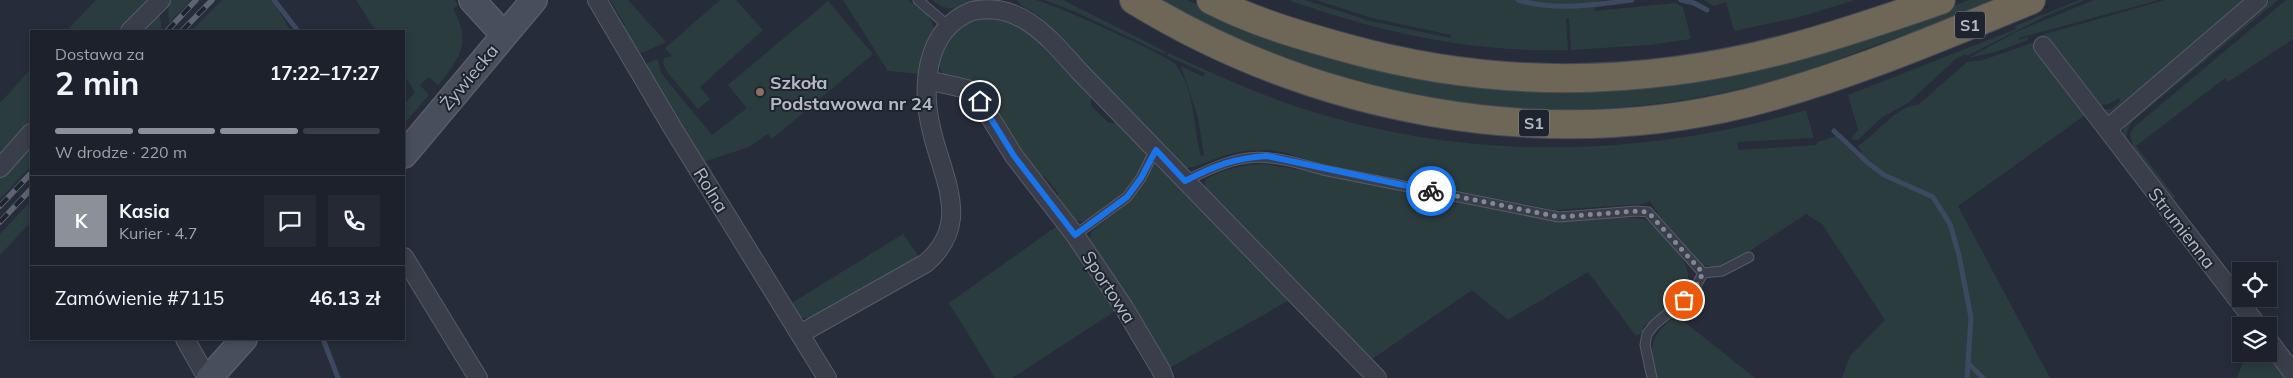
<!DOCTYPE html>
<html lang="pl">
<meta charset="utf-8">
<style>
:root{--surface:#1c212b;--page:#252933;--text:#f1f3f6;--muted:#a0a3a9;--line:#3a3e47;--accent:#8c9099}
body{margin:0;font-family:Mulish,sans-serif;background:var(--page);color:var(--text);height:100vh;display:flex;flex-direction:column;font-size:19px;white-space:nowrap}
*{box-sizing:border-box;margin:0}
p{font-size:16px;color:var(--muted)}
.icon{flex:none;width:28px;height:28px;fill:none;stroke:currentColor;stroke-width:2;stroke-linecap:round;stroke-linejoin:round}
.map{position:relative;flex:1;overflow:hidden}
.sheet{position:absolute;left:30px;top:30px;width:375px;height:310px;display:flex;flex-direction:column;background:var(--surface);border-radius:0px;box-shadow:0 2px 8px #0003,0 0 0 1px var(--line)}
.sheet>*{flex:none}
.tools{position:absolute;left:2232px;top:262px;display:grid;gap:10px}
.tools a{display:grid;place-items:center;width:45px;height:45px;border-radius:0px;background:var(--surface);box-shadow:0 2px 8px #0003,0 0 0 1px var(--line);font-size:25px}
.pin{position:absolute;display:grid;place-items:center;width:42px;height:42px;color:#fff;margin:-21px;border:2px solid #fff;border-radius:50%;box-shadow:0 1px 5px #0007}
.courier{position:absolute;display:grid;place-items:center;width:50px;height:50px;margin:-25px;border:4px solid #1a73e8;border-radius:50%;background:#fff;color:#222;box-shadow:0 1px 6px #0007}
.summary em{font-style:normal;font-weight:700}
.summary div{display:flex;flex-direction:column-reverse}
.summary{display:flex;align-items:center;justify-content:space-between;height:85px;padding:0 25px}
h1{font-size:32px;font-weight:700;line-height:38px}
.bar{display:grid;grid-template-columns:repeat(4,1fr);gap:8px 5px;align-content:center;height:60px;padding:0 25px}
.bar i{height:6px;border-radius:4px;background:var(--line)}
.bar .current{background:var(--accent)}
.bar p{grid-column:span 4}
.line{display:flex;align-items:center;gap:12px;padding:0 25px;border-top:1px solid var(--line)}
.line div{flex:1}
.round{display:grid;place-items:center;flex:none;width:52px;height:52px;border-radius:0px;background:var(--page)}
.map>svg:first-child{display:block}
.green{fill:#2b3c3e}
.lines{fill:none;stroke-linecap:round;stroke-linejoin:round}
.stream{stroke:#3d4960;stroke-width:5}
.lane-casing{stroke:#575c67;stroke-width:11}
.street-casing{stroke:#575c67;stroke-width:20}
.secondary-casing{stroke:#575c67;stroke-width:28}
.highway-casing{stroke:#444954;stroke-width:30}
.lane{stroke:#393e4a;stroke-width:9}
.street{stroke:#393e4a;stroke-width:18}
.secondary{stroke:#484e5c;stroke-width:25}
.highway{stroke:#6e6757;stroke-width:28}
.rail-casing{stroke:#5e6472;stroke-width:5.5}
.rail{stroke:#1e242e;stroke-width:4;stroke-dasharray:11;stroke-linecap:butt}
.done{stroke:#828894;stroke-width:5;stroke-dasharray:0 9}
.route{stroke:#1a73e8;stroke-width:6}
.education-dot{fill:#8d6e63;stroke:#1e242e;stroke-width:2}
.labels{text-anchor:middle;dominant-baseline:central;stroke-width:4;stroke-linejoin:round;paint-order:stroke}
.shield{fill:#1e242e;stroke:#878c98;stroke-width:1}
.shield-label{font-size:16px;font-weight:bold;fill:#b4b9c5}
.street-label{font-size:18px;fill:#b4b9c5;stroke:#1e242e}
.poi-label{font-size:18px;font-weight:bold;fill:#b4b9c5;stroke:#1e242e;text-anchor:start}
</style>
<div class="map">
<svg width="2293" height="378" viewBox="0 0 2293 378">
<rect width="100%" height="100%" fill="#262c39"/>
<path class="green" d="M96,0H153L124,31H66Z
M168,0H191L169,23L168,1Z
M222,0H272L291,31H191Z
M356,0H455L458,5L453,9C472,42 460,58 438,85L429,77L420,85L429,95L404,124V105L415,92L404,75V31H376Z
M610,0H628L666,42L642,53L635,52L622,30L625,25Z
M720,0H736L763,30L700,87L710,99L698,109L668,73L663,64L664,58L672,56L665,48Z
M843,0H908L928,15L934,27L933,34L921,74L888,71Z
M932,0H990C966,2 954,18 932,0Z
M1017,0C1023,0 1030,0 1036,0C1051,3 1167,55 1175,64C1195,88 1193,128 1201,156L1204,155L1198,118L1181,66L1203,77L1205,73L1167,56L1168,53C1212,73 1255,93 1301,108C1466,162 1641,158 1806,110L1814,138L1737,142L1739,150L1817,145V142L1836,136L1857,157L1862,152L1857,146C1875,137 1896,105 1918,105L1967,62L1983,60L2035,42L2088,113L1958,206L2050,378H1842L1850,356L1885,320L1822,224L1806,214L1730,264C1719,267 1713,269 1702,264L1658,214L1650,201L1643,204L1555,210L1324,165L1286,153L1269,150L1244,151L1226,155L1194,167L1181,169L1081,69L1039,16L1021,5Z
M1044,0H1063L1166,52L1164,54L1076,12Z
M1154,0H1187L1222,16L1453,83L1522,90L1929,15L1969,0H1997C1966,13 1934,26 1902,36C1865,48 1827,65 1791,76C1655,115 1512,123 1373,88C1296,69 1225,33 1154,0Z
M1288,0H1305L1370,21L1451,38V35L1372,18L1316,0H1605L1598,1L1594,11L1675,3L1683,7L1691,39L1649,45L1571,50L1569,18L1566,19L1568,50C1472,53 1378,32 1288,0Z
M1704,0H1855L1796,18L1734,31L1726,2L1714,6Z
M2079,0H2085L2046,16L1967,56L1966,54L1957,58L1908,103L1881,118L1858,140L1851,139L1858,130L1848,95L2016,29L2015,26Z
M2094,0H2159L2019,38V40L2028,37V40L1995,52L1968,58L2018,31Z
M2165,0H2248L2110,114H2106L2103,110L2111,109L2120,102L2119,98L2109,104L2101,105L2051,40L2041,36L2031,38Z
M2270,0H2278L2132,122C2125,133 2125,138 2131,149L2133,147L2130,134L2134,127L2286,0H2293V39L2228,82L2225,78L2136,146L2176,198H2170L2123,141L2122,134L2127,120Z
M828,1L873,54L772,139L768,134L749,147L706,161L735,211L730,212L645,68L647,63L658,59L661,73L712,135L747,108L728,85Z
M159,12L162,29L160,31H136Z
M977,16L1021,21L1091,91V106L1109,123H1124C1130,130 1143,140 1146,149C1154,172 1094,231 1073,220C1067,217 1061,205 1056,200L1058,193L1044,176L1035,175L941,71C930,44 959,29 977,16Z
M31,69V128L0,163V103Z
M31,140V166L0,199V175Z
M1155,163H1161L1293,298L1166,370L1090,247L1089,239L1092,231L1130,200Z
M1263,164C1361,177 1456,204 1554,219C1575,222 1636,213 1648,221C1658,228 1666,239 1674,248C1708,287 1674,302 1644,326L1642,332L1636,336L1588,272L1508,320L1472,290L1368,362L1203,191L1206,179C1224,169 1243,165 1263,164Z
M31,201V222L0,255V234Z
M1061,223L1120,308L1012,378H995L949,303Z
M903,234L920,258L812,318H798L787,306Z
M1676,315L1755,378H1656C1649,345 1649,337 1676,315Z
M2246,354H2269L2291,378H2237Z"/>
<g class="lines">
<path class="stream" d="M274,0L298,31
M1518,0C1553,11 1596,5 1632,0
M1681,0L1694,3L1707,10
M1834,131L1868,163L1884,175L1933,197L1950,224L1959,255L1971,318L1967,378
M323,339L338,378
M1968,363L1983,378"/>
<defs>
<path id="lane" d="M918,0L947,25
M1185,181C1245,151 1260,152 1323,170L1559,217L1637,211L1648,212L1703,273L1722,271L1749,257
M1075,235L1127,197L1141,178L1155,150
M1652,378L1645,345L1647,334L1654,325L1693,292L1703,273"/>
<path id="street" d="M597,0L672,127L827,378
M130,31L161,0
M2043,46L2107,129
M927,80L967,89L980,101L1014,156L1075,235L1123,306L1161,370L1164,378
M0,168L31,133
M404,257L478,378
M2258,326L2107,129L2258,0
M800,334L926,263C940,251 949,236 951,218C953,189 938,159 932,132C921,88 924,30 972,11C1020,0 1051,40 1079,71L1377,378
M185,339L207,378
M2269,341L2293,373"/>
<path id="secondary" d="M472,0L504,35
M404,155L534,0
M209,378L244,339"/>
<path id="highway" d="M1134,0C1314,110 1540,154 1747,103C1845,78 1938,38 2031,0
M1211,0C1254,22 1299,35 1346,48C1497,90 1650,87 1801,45C1848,32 1894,16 1941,0"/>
</defs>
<use href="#lane" class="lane-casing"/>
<use href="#street" class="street-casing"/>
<use href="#secondary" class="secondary-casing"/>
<use href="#highway" class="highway-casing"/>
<use href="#lane" class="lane"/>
<use href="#street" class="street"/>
<use href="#secondary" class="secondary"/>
<use href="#highway" class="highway"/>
<defs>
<path id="rail" d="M167,31L196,0
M182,31L212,0
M0,206L31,173
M0,222L31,189"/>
</defs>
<use href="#rail" class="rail-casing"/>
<use href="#rail" class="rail"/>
</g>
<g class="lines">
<path class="done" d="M1431,191L1559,217L1637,211L1648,212L1703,273L1693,292L1684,300"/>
<path class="route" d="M980,101L1014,156L1075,235L1127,197L1141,178L1156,150L1185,181C1214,166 1234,158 1267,156L1431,191"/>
</g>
<circle class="education-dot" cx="760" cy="92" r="5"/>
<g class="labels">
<g class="shield">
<rect x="1955" y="11.5" width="30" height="27" rx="4"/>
<rect x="1519" y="109.5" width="30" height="27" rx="4"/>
</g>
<g class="shield-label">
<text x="1970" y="25">S1</text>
<text x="1534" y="123">S1</text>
</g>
<g class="street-label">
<text transform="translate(469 77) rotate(-50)">Żywiecka</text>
<text transform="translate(711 190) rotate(58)">Rolna</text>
<text transform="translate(2182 228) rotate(52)">Strumienna</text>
<text transform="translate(1109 287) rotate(57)">Sportowa</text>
</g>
<g class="poi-label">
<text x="770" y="82">Szkoła<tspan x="770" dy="21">Podstawowa nr 24</tspan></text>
</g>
</g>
</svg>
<div class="tools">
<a><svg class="icon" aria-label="locate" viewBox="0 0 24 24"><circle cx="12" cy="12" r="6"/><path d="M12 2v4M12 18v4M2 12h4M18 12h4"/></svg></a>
<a><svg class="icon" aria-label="layers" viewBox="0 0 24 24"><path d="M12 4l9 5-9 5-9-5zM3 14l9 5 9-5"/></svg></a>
</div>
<div class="pin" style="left:1684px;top:300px;background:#ea580c"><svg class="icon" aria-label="bag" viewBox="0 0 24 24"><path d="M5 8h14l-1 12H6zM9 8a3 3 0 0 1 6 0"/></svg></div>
<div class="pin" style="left:980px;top:101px;background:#1f2937"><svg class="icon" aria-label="home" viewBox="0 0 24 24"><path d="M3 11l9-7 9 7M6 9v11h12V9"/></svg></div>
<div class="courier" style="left:1431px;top:191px"><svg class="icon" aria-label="bike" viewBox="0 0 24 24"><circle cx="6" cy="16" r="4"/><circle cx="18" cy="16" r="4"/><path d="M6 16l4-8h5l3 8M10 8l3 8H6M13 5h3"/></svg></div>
<section class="sheet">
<div class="summary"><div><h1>2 min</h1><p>Dostawa za</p></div><em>17:22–17:27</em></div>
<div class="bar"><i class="current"></i><i class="current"></i><i class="current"></i><i></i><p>W drodze · 220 m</p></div>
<div class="line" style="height:90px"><b class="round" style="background:var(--accent);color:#fff">K</b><div><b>Kasia</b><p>Kurier · 4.7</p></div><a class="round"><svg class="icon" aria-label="chat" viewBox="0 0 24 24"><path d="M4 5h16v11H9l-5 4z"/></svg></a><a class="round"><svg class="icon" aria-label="phone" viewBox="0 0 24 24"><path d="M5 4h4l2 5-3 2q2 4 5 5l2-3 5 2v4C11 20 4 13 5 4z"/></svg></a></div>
<div class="line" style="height:65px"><div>Zamówienie #7115</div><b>46.13 zł</b></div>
</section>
</div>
